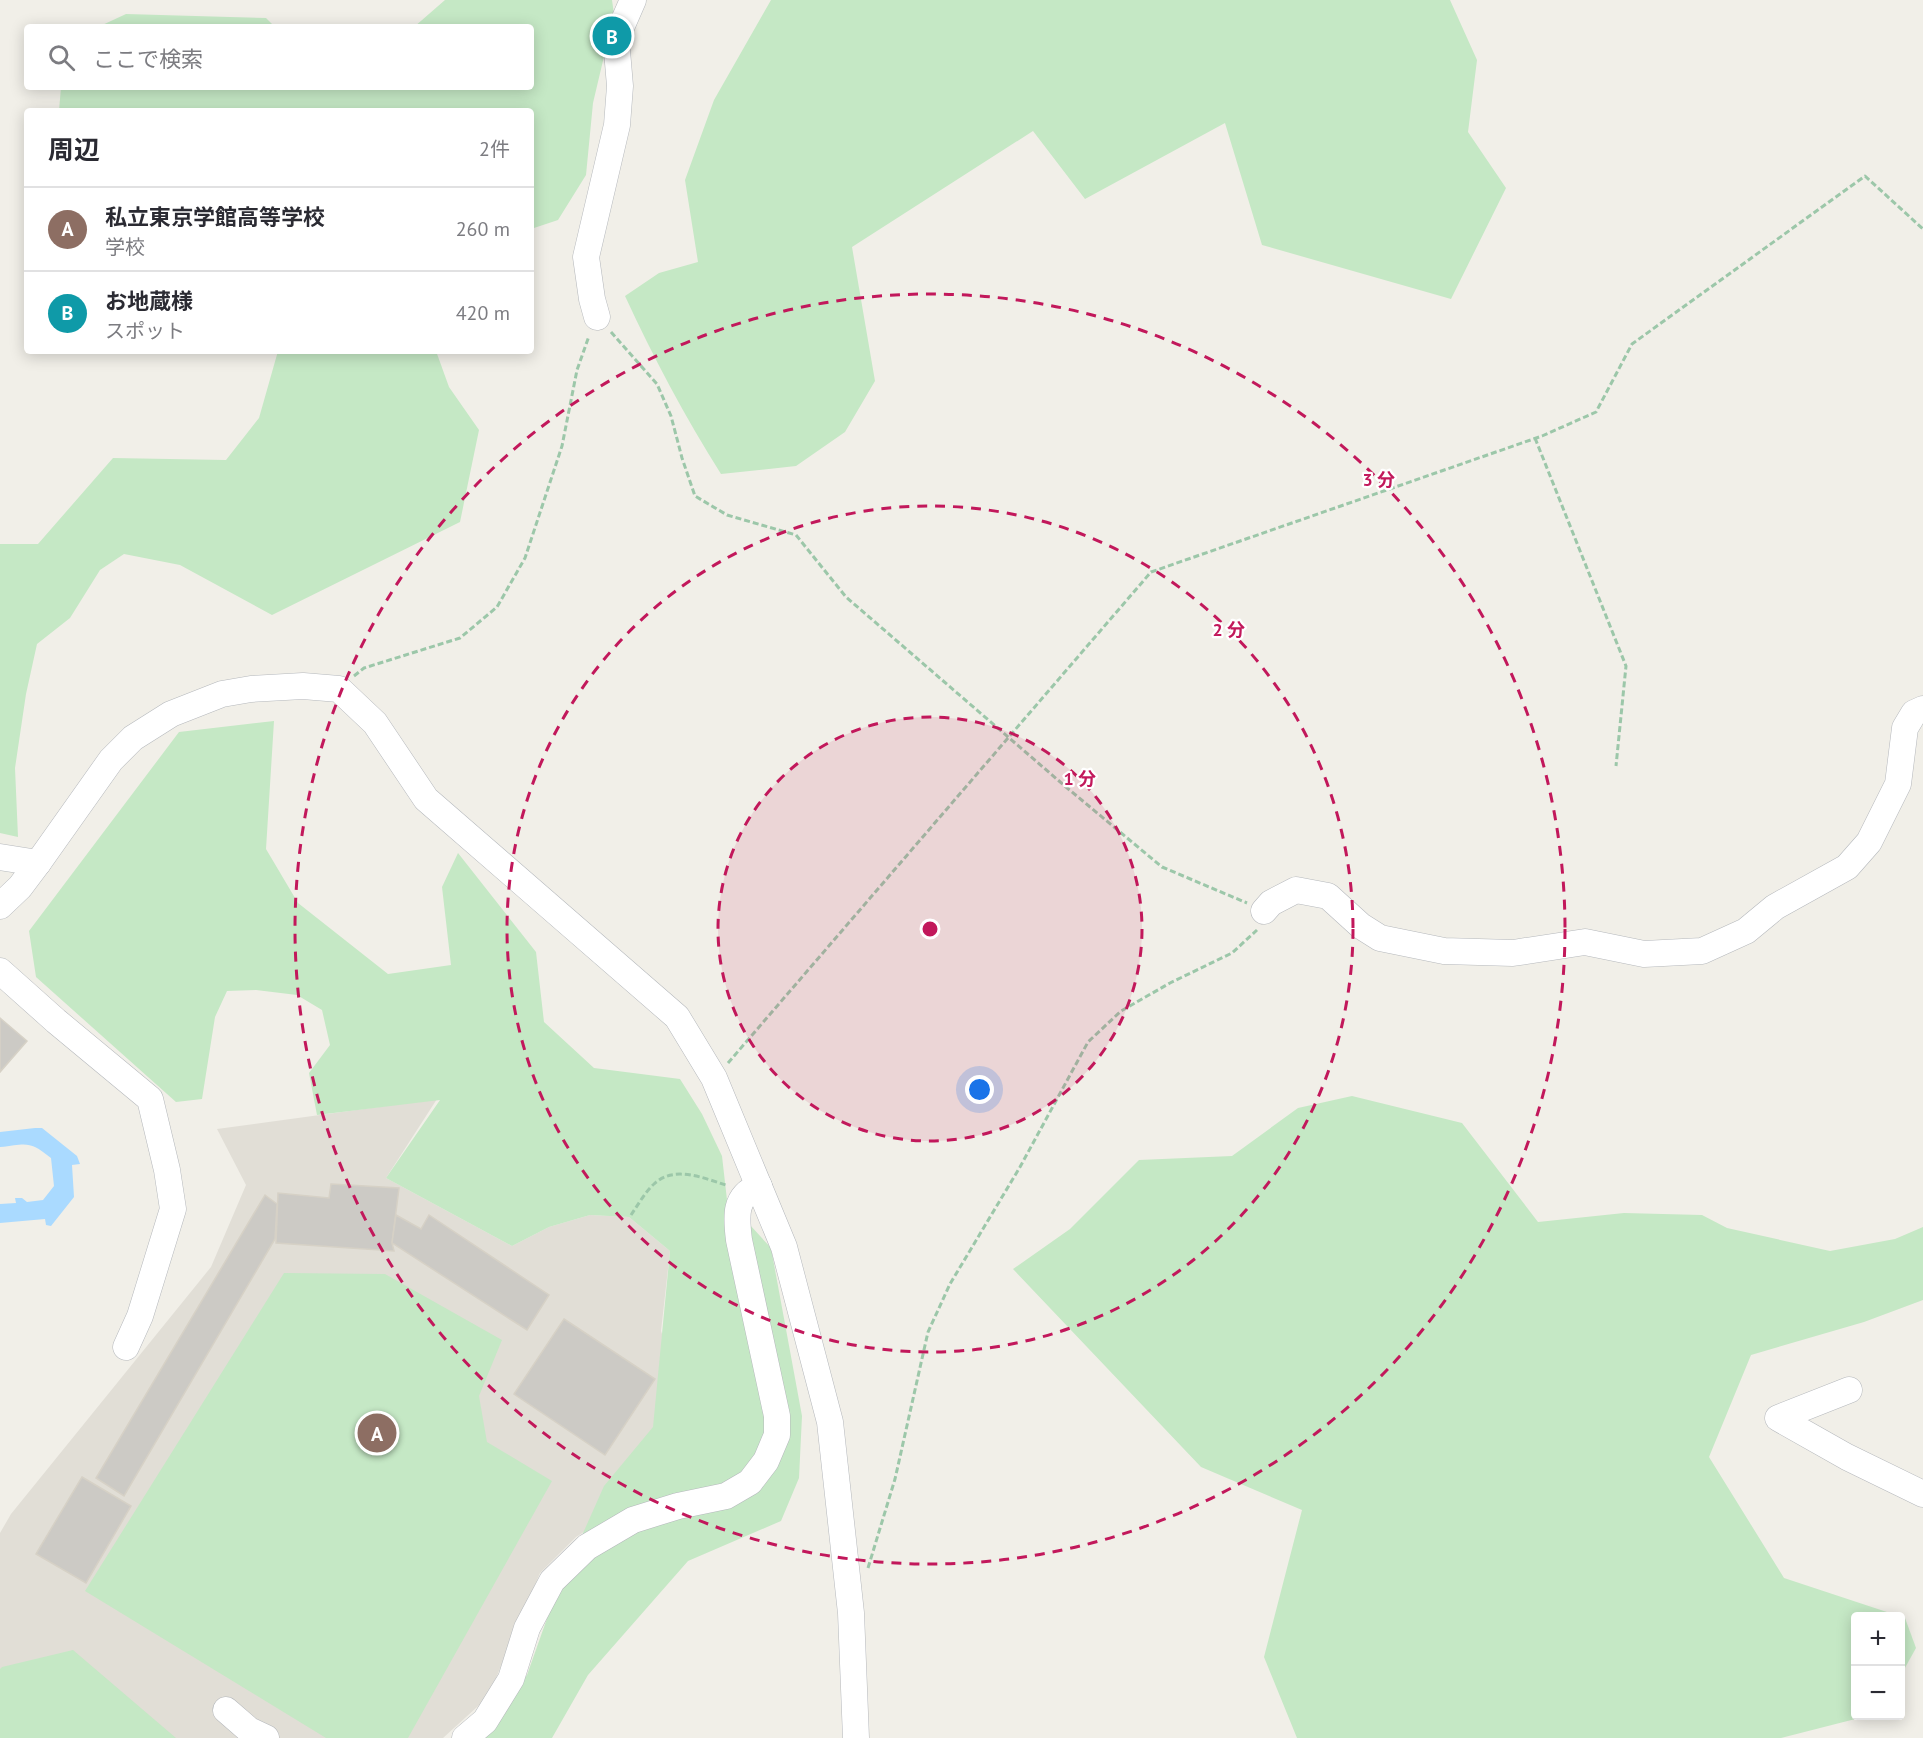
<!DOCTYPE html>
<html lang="ja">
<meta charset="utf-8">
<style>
:root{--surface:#fff;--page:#f7f7f7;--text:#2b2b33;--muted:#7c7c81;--line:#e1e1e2;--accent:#2563eb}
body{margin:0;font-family:"PT Sans","Noto Sans JP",sans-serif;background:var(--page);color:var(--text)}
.controls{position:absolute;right:18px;bottom:18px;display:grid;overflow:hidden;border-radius:6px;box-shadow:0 3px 15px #0003}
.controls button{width:54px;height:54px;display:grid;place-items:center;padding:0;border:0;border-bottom:2px solid var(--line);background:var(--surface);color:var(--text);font:30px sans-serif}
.you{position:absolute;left:980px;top:1090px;width:21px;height:21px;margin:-15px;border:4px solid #fff;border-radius:50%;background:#1a73e8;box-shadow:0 0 0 9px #1a73e833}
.badge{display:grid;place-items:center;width:39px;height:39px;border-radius:50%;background:var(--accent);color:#fff;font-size:20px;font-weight:700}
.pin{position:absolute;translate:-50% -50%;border:3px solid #fff;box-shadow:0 2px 6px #0006}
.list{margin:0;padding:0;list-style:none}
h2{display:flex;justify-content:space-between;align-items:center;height:78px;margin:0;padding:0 24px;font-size:26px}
h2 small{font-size:20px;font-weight:400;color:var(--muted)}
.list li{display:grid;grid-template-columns:39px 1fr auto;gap:18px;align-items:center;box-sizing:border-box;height:84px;padding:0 24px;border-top:2px solid var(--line)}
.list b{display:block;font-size:22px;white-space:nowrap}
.list p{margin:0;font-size:20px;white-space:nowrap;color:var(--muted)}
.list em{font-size:20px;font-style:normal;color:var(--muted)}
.icon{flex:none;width:33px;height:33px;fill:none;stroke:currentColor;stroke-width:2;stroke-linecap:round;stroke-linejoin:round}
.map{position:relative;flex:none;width:1923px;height:1738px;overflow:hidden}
.search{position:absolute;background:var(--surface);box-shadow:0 3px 15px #0003;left:24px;top:24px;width:510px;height:66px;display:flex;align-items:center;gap:15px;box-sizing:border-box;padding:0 21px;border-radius:6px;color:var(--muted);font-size:22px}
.panel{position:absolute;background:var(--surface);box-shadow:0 3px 15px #0003;left:24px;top:108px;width:510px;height:246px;border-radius:6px}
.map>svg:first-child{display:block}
.education{fill:#e1ded6}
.green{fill:#c5e8c5}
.water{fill:#aadaff}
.building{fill:#cccac5;stroke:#d6d1c6;stroke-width:1.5}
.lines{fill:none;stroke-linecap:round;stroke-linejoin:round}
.minor-casing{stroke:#b5b8bc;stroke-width:27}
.path{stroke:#9cc7a9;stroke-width:3;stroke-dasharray:6 3;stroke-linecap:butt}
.minor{stroke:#fff;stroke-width:26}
.ring{fill:none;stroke:#c2185b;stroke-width:3;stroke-dasharray:10 8}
.centre{fill:#c2185b;stroke:#fff;stroke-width:3}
.ring-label{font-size:18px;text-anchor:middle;font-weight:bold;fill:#c2185b;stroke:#fff;stroke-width:4.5;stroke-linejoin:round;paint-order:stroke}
</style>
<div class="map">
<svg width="1923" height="1738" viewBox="0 0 1923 1738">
<rect width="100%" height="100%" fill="#f1efe8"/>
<!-- education -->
<path class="education" d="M 437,1099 L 386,1178 L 512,1246 L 549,1227 L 590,1215 L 629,1217 L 670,1251 L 661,1331 L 682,1390 L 623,1507 L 576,1537 L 540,1573 L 488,1697 L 443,1738 L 0,1738 L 0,1533 L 11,1514 L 211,1267 L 246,1185 L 217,1129 Z"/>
<!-- green -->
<g class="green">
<path d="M 445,0 L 612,0 L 614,14 L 593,103 L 586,175 L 558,220 L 531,229 L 531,111 L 59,111 L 61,87 L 336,87 L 337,89 L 339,87 L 531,87 L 531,27 L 414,27 Z"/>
<path d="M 771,0 L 1450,0 L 1477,60 L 1468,132 L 1506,188 L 1451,299 L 1262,245 L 1225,123 L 1085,199 L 1033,131 L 852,247 L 875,381 L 845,432 L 796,466 L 721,474 C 685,417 653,357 625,296 L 659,273 L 698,262 L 685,180 L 714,100 Z"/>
<path d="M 126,14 L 266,18 L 275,27 L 98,27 Z"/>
<path d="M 278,351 L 436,351 L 449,387 L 479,430 L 460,522 L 272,615 L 180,565 L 124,554 L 100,570 L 70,618 L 37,644 L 26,694 L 15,768 L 18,837 L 0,833 L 0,544 L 38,544 L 113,458 L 226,460 L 259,418 Z"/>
<path d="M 274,721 L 266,849 L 298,903 L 388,974 L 451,965 L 442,887 L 458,853 L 536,952 L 544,1022 L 594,1068 L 680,1079 L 702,1114 L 722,1156 L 727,1200 L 771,1248 L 802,1416 L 799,1478 L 781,1521 L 688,1561 L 588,1675 L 552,1738 L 456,1738 L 527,1675 L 555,1596 L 604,1486 L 653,1427 L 670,1251 L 629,1217 L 590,1215 L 549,1227 L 512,1246 L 386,1178 L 440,1100 L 317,1115 L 309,1073 L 330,1045 L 322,1010 L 297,995 L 256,990 L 227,991 L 215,1017 L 202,1099 L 176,1102 L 36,977 L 29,931 L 179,732 Z"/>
<path d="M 1352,1096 L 1462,1123 L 1538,1222 L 1624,1213 L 1702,1215 L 1727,1228 L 1830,1251 L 1895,1239 L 1923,1227 L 1923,1300 L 1864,1322 L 1751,1355 L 1709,1457 L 1784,1578 L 1899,1616 L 1856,1616 L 1856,1716 L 1867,1716 L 1781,1738 L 1297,1738 L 1264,1657 L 1302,1510 L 1201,1467 L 1013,1269 L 1070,1229 L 1139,1160 L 1232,1156 L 1298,1108 Z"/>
<path d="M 284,1273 L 385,1274 L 502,1340 L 479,1396 L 487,1442 L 552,1481 L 408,1738 L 326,1738 L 85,1591 Z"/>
<path d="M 1901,1617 L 1905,1618 L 1916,1648 L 1901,1675 Z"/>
<path d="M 73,1650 L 176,1738 L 0,1738 L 0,1669 L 2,1667 Z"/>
</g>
<!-- water -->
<path class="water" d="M 35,1128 L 42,1128 L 77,1156 L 80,1164 L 72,1165 L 74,1197 L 51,1226 L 46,1225 L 45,1219 L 0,1223 L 0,1204 L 16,1203 L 15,1198 L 22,1198 L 27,1202 L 43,1200 L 54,1186 L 51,1158 C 29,1140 27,1144 0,1147 L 0,1132 Z"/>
<!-- building -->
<g class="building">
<path d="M 0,1018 L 27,1041 L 0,1072 Z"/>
<path d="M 331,1184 L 399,1188 L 392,1243 L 394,1251 L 276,1243 L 278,1193 L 329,1198 Z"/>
<path d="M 265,1195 L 277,1204 L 275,1239 L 124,1496 L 96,1478 Z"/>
<path d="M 396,1215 L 421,1229 L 429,1215 L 549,1295 L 527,1330 L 392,1243 Z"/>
<path d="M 564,1319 L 655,1379 L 605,1455 L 514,1394 Z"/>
<path d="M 82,1477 L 131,1506 L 86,1583 L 36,1554 Z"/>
</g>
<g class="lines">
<defs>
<g id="minor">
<path d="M 597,317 L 592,299 L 586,257 L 617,125 L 620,86 L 616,39 L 633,0"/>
<path d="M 0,857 L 38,863"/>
<path d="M 0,906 L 20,887 L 38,863 L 111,760 L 133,738 L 171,714 L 222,694 L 251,689 L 303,686 L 339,689 L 375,723 L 426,799 L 677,1017 L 714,1078 L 784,1247 L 830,1422 L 851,1613 L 856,1738"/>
<path d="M 1264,911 L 1271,903 L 1296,890 L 1328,896 L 1361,926 L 1380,938 L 1444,951 L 1513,953 L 1585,942 L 1644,954 L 1702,951 L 1746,931 L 1775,907 L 1847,867 L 1869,842 L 1898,784 L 1905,728 L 1914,713 L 1923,709"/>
<path d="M 0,971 L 56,1021 L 150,1099 L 167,1170 L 173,1209 L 140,1316 L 126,1347"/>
<path d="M 1849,1390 L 1778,1418 L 1847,1457 L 1923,1494"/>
<path d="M 226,1710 L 249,1730 L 266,1738"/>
<path d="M 465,1738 L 485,1721 L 511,1679 L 527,1628 L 552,1581 L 587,1547 L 633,1520 L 678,1506 L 726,1496 L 750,1482 L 766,1461 L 777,1435 L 777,1416 L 739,1240 C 736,1216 734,1196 759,1186"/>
</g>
</defs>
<!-- minor casing -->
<use href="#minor" class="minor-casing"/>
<!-- path -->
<g class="path">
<path d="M 611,332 L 657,384 L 671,416 L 682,458 L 695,496 L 727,515 L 796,535 L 846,597 L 1066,787 L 1162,867 L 1247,903"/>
<path d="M 1535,438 L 1626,666 L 1616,766"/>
<path d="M 354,676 L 364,668 L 460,638 L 497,607 L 525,558 L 562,446 L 577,370 L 589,336"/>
<path d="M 728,1063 L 1151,572 L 1542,436 L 1596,412 L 1632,344 L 1865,176 L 1923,229"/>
<path d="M 631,1215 C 638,1205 645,1192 654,1184 C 674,1165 703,1178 726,1185"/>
<path d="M 868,1568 L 895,1479 L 928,1332 L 950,1284 L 1020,1167 L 1088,1042 L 1121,1011 L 1170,983 L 1232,953 L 1257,930"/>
</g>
<!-- minor -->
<use href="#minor" class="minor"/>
</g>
<!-- distance rings -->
<circle cx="930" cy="929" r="212" fill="#c2185b" fill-opacity=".12"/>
<g class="ring">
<circle cx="930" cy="929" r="212"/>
<circle cx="930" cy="929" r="423"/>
<circle cx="930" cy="929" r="635"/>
</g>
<circle cx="930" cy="929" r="9" class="centre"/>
<g class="ring-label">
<text x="1379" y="486">3 分</text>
<text x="1229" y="636">2 分</text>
<text x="1080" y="785">1 分</text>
</g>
</svg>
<div class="controls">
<button>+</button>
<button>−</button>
</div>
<div class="you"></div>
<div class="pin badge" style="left:377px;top:1433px;background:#8d6e63">A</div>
<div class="pin badge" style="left:612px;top:36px;background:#0f9aa8">B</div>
<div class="search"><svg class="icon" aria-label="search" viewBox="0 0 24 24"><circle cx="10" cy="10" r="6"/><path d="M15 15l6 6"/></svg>ここで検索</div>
<section class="panel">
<h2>周辺<small>2件</small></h2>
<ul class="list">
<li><span class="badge" style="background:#8d6e63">A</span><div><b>私立東京学館高等学校</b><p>学校</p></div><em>260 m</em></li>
<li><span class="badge" style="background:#0f9aa8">B</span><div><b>お地蔵様</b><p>スポット</p></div><em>420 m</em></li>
</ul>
</section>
</div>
